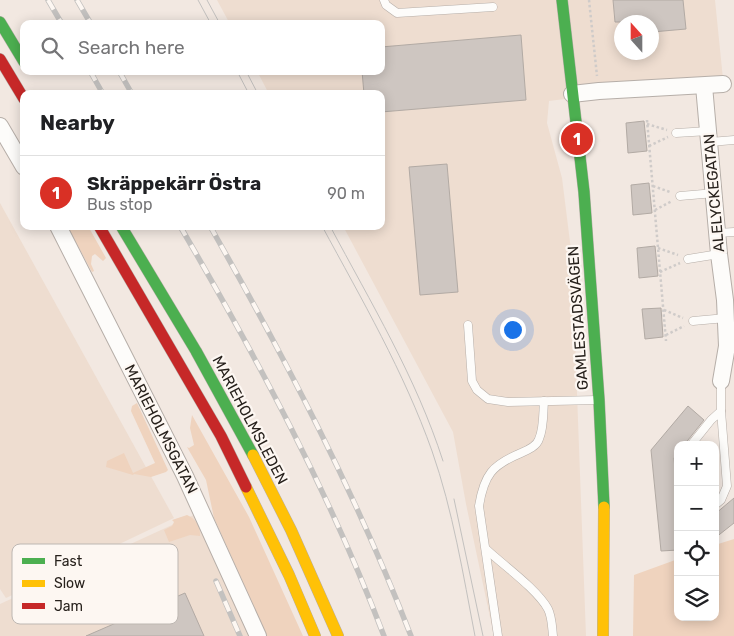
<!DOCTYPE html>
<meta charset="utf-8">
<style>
:root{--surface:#fff;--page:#f2f2f2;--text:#202124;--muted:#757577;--line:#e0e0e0;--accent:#d93025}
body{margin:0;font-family:Rubik,sans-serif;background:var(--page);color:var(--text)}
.controls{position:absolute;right:15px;bottom:15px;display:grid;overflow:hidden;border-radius:10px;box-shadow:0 2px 12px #0003}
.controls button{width:45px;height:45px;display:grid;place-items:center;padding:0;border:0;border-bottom:1px solid var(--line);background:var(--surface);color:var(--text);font:25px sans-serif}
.compass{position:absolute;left:614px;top:15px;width:45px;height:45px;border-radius:50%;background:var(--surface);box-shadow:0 2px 12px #0003;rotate:339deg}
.you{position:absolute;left:512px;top:329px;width:18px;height:18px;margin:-12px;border:4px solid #fff;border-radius:50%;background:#1a73e8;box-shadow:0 0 0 8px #1a73e833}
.badge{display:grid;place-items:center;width:32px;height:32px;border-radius:50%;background:var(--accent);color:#fff;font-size:16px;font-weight:700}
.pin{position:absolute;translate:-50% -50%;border:2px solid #fff;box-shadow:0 1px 5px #0006}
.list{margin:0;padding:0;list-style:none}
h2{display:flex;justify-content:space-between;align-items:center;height:65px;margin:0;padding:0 20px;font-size:21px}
h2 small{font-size:16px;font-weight:400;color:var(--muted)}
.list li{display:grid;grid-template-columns:32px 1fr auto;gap:15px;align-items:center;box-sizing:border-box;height:75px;padding:0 20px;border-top:1px solid var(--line)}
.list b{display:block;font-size:19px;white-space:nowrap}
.list p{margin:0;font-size:16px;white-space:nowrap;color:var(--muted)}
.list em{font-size:16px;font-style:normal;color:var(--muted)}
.icon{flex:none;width:28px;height:28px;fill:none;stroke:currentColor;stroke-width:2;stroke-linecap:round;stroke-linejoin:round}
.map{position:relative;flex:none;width:734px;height:636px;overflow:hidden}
.search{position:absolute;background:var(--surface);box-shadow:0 2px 12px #0003;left:20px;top:20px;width:365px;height:55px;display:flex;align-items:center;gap:12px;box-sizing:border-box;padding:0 18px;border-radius:10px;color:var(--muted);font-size:19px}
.panel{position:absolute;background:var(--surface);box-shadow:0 2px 12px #0003;left:20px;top:90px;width:365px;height:140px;border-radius:10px}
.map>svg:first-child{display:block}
.built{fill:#eeddd0;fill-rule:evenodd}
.green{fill:#efd3be}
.building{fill:#cec6c1;stroke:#b2aaa4}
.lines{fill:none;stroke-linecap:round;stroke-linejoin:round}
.lane-casing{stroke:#b6aea8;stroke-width:9}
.street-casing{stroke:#b6aea8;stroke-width:18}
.fast-casing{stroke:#b6aea8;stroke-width:12}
.slow-casing{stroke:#b6aea8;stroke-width:12}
.jam-casing{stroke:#b6aea8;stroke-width:12}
.path{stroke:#cfcbc9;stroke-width:2.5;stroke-dasharray:2.5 2.5;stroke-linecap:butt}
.lane{stroke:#fdfcfa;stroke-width:8}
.street{stroke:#fdfcfa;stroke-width:16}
.fast{stroke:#4caf50;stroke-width:11}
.slow{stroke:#ffc107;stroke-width:11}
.jam{stroke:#c62828;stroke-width:11}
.tram{stroke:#c3c1bf;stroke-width:1}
.rail-casing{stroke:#c3c1bf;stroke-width:5.5}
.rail{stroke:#fdf7f2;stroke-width:4;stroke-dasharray:11;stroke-linecap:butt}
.labels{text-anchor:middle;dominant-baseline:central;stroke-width:4.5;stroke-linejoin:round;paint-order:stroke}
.street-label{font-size:15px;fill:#27211c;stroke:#fdf7f2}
.key{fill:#fdf7f2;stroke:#bdb7b2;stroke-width:1}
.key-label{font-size:14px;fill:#27211c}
</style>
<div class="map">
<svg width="734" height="636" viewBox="0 0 734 636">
<rect width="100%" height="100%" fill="#f2e8e1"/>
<!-- built -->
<g class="built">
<path d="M 217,0 L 715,0 L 723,79 L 549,101 L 547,123 L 562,178 L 572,258 L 586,636 L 494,636 L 466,504 L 453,432 L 343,226 L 381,226 L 381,94 L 269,94 L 257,71 L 381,71 L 381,24 L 230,24 ZM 622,22 L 652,22 L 652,52 L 622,52 Z"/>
<path d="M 0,203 L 174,518 L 6,598 L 0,589 Z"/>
<path d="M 198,513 L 253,636 L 0,636 L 0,604 Z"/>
</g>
<!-- green -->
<g class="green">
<path d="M 67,226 L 88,226 L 106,258 L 103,261 L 95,254 L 92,256 L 91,264 L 94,271 L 92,272 Z"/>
<path d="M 137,403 L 168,470 L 166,472 L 151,477 L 134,474 L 133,475 L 106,467 L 107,461 L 124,453 L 133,473 L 155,463 L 131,411 L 132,406 Z"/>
<path d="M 192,415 L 249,517 L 303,636 L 267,636 L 214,518 L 206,480 L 187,447 L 189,448 L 194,445 L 190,428 Z"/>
<path d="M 187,515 C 195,518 201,527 200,536 L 190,535 L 169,542 L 164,530 L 172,526 L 174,522 L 172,520 Z"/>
<path d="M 734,539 L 734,636 L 633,636 L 634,575 L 678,559 L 678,617 L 715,617 L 715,545 Z"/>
</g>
<!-- building -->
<g class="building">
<path d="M 613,0 L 683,0 L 686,29 L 652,32 L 652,22 L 615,22 Z"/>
<path d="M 521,35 L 526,100 L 381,112 L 381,94 L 364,94 L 362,71 L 381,71 L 381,47 Z"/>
<path d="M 644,121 L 647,151 L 628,153 L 626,123 Z"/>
<path d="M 447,164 L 458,292 L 420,295 L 409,167 Z"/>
<path d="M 649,183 L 652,213 L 633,215 L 631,185 Z"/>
<path d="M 655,246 L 658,276 L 639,278 L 637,248 Z"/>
<path d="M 661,308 L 663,337 L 645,339 L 642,309 Z"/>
<path d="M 688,406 L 704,420 L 684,445 L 678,445 L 678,453 L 674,458 L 678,503 L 678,550 L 661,551 L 651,450 Z"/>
<path d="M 734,498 L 734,523 L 715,538 L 715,514 Z"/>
<path d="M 185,593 L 204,636 L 86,636 Z"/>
</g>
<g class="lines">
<defs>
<g id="lane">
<path d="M 384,0 L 386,5 L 397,13 L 493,7"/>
<path d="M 676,133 L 709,131"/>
<path d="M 710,142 L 734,140"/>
<path d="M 680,196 L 715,193"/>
<path d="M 717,233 L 734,232"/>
<path d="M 688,259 L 719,254"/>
<path d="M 693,321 L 726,318"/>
<path d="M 468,325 L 472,381 L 477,390 L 488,399 L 508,402 L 597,400"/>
<path d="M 721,411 L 721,381"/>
<path d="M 691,445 L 711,420 L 721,411 L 727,486 L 721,500 L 715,505"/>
<path d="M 486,549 C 503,565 537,589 548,609 C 552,617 552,627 553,636"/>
<path d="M 498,636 L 479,506 C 484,475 492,465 521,453 C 528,450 537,446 539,439 C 544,428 543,413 544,401"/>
</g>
<g id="street">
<path d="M 704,86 L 719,254 L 725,300 L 727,346 L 721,381"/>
<path d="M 572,94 L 599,91 L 723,84"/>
<path d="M 0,126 L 24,167"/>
<path d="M 58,226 L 185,476 L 258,636"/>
</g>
<g id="fast">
<path d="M 562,0 L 584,192 L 599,400 L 604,507"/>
<path d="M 0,22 L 24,62"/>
<path d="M 121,226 L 196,351 L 253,455"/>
</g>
<g id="slow">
<path d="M 253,455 L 291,530 L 338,636"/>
<path d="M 246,487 L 289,575 L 315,636"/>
<path d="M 603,636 L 604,507"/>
</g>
<g id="jam">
<path d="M 0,59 L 24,99"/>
<path d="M 99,226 L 221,436 L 246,487"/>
</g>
</defs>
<!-- lane casing -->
<use href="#lane" class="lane-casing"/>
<!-- street casing -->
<use href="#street" class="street-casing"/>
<!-- fast casing -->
<use href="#fast" class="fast-casing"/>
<!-- slow casing -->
<use href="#slow" class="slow-casing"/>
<!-- jam casing -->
<use href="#jam" class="jam-casing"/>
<!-- path -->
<g class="path">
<path d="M 589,0 L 597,76"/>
<path d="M 647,120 L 666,341"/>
<path d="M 647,124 L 667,130"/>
<path d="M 649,146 L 668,137"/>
<path d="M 653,186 L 670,192"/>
<path d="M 655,210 L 672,201"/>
<path d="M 658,248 L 678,255"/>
<path d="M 660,272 L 680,263"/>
<path d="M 664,310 L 683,318"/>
<path d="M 666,335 L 684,326"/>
</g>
<!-- lane -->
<use href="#lane" class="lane"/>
<!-- street -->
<use href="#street" class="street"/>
<!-- fast -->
<use href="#fast" class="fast"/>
<!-- slow -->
<use href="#slow" class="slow"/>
<!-- jam -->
<use href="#jam" class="jam"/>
<!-- tram -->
<g class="tram">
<path d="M 198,0 L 211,24"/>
<path d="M 207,0 L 220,24"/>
<path d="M 237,71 L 249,94"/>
<path d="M 246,71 L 258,94"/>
<path d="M 322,226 C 362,300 404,372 432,451 C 453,511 463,574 475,636"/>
<path d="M 330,226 C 371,303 416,377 443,461"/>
<path d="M 454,499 L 483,636"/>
</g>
<defs>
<g id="rail">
<path d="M 48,0 L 62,24"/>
<path d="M 77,0 L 91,24"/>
<path d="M 90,71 L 103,94"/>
<path d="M 119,71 L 132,94"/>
<path d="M 180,226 C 257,358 330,494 384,636"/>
<path d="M 210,226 C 285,358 356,494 411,636"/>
<path d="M 216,581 L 240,636"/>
</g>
</defs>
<!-- rail casing -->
<use href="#rail" class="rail-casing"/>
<!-- rail -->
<use href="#rail" class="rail"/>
</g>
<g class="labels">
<!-- street labels -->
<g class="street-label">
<text transform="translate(714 193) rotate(-95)">ALELYCKEGATAN</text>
<text transform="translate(578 318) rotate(-94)">GAMLESTADSVÄGEN</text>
<text transform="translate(250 420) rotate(62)">MARIEHOLMSLEDEN</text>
<text transform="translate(161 429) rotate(63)">MARIEHOLMSGATAN</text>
</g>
</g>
<!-- legend -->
<rect x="12" y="544" width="166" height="80" rx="8" class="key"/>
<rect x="22" y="558" width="23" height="6" fill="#4caf50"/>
<rect x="22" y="580" width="23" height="7" fill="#ffc107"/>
<rect x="22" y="603" width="23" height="6" fill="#c62828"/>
<g class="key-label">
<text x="54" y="566">Fast</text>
<text x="54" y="588">Slow</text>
<text x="54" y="611">Jam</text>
</g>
</svg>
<div class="controls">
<button>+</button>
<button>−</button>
<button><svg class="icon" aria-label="locate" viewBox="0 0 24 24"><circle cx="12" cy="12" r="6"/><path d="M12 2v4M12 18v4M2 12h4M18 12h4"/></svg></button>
<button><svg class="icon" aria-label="layers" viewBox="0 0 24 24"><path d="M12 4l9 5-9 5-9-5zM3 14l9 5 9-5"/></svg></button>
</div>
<svg class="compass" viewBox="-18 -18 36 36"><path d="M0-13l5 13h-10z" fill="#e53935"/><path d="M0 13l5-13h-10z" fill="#757577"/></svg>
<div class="you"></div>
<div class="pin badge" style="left:577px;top:139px">1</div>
<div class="search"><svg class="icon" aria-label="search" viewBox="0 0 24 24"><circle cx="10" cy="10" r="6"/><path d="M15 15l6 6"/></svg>Search here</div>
<section class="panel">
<h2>Nearby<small></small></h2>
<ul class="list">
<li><span class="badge">1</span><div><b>Skräppekärr Östra</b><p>Bus stop</p></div><em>90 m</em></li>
</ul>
</section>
</div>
